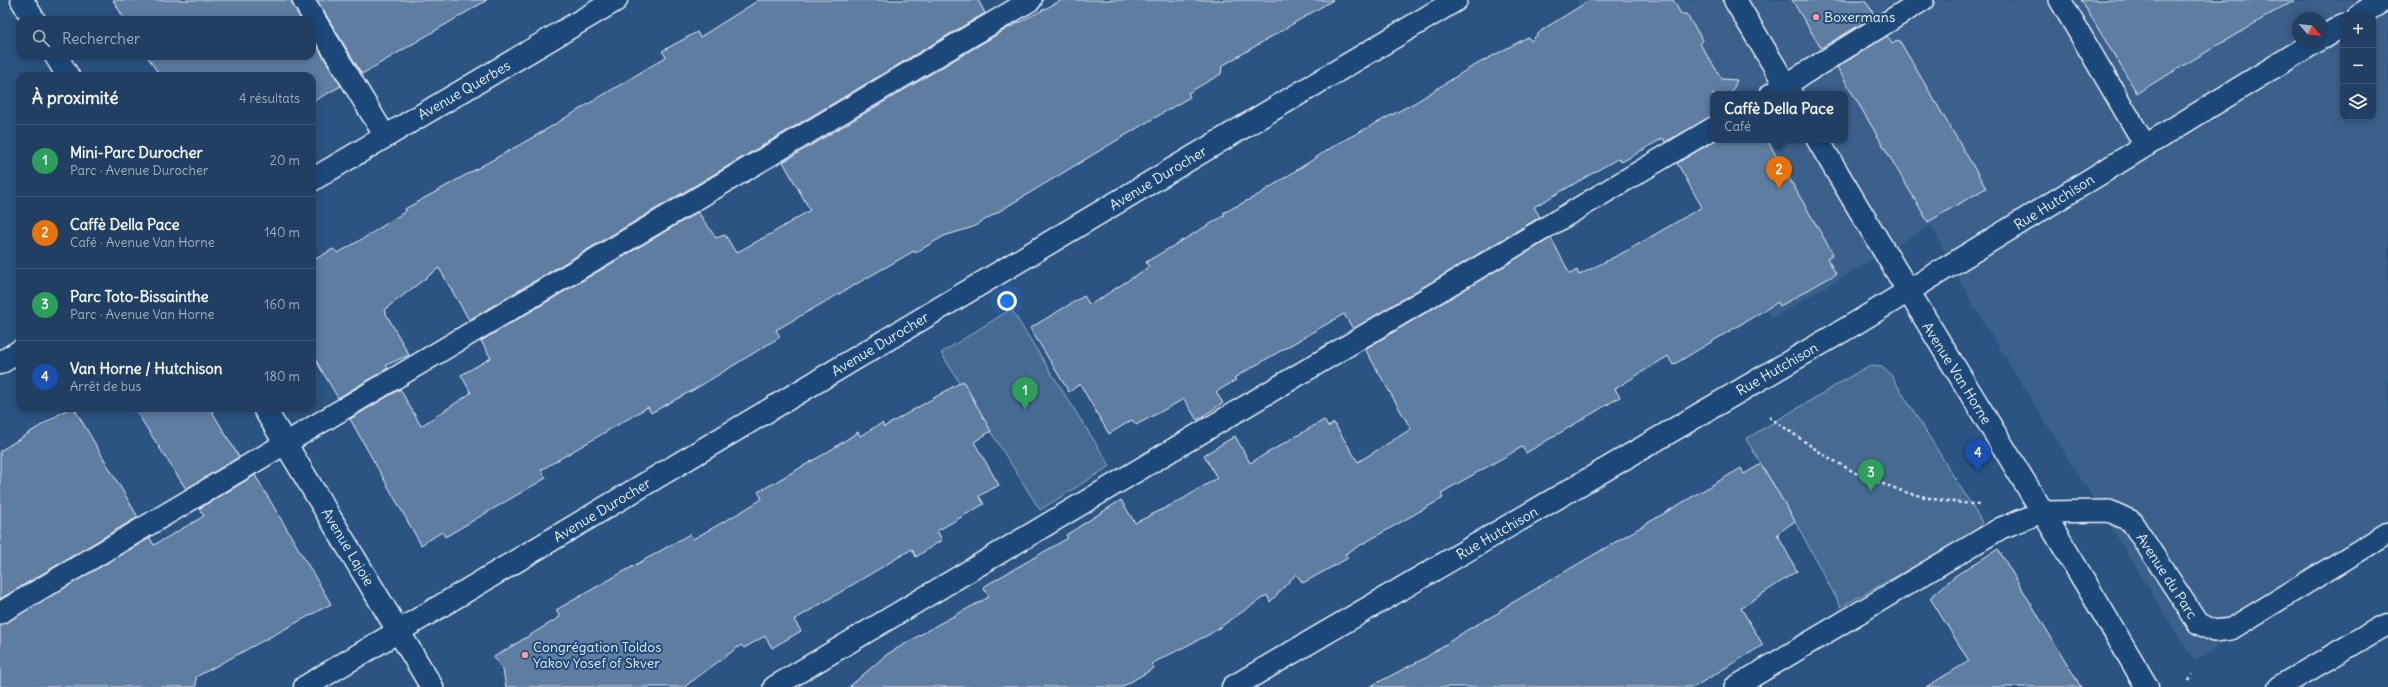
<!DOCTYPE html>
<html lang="fr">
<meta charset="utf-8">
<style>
:root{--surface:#203f62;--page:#2d4a6b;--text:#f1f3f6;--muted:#a2afbe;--line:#3d5877;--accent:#ff9aa2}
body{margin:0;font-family:Delius,sans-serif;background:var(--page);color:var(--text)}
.controls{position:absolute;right:12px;top:12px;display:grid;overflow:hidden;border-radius:8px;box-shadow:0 2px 10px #0003}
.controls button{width:36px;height:36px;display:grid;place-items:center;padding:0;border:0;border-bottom:1px solid var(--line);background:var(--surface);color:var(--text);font:20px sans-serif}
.compass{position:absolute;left:2292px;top:12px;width:36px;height:36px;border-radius:50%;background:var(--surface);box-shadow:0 2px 10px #0003;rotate:117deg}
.you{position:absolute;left:1007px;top:301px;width:14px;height:14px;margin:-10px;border:3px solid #fff;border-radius:50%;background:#1a73e8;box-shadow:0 0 0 6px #1a73e833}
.badge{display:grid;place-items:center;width:26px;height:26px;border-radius:50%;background:var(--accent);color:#fff;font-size:13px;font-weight:700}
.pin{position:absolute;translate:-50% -33px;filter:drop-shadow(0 1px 2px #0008)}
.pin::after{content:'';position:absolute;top:21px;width:14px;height:12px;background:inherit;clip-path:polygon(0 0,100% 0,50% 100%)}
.popup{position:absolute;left:1710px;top:91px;width:138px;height:52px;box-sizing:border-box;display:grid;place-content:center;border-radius:8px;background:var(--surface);filter:drop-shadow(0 1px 3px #0005);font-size:13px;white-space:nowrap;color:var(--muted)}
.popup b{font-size:15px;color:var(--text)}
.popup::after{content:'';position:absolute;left:50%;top:100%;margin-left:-8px;border:8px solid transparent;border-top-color:var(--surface)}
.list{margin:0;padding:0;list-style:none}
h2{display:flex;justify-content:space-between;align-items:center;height:52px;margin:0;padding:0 16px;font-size:17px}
h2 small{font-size:13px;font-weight:400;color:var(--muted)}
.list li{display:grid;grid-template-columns:26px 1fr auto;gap:12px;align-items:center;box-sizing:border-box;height:72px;padding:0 16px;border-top:1px solid var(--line)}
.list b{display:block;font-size:15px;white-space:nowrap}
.list p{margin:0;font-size:13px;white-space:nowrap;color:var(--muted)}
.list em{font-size:13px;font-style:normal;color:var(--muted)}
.icon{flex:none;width:22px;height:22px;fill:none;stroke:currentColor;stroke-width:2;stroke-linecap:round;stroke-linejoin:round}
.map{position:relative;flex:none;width:2388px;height:687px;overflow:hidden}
.search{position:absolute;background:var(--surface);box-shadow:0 2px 10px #0003;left:16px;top:16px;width:300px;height:44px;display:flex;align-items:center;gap:10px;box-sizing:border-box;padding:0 14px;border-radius:12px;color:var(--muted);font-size:15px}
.panel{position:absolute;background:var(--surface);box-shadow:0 2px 10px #0003;left:16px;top:72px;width:300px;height:340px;border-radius:12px}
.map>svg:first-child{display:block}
.built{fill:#3a608b;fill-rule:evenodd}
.green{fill:#476b93;stroke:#98aec6}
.building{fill:#5d7da1;stroke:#e8f1f8}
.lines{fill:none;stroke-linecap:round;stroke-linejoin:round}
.service-casing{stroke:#e8f1f8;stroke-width:24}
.minor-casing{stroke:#e8f1f8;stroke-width:25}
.secondary-casing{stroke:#e8f1f8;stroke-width:25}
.path{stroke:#e8f1f8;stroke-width:2.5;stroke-dasharray:3 3;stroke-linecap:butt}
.service{stroke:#1f4a7a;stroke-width:21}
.minor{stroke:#1f4a7a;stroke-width:22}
.secondary{stroke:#1f4a7a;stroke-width:22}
.poi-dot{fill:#ff9aa2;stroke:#1f4a7a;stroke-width:1.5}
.labels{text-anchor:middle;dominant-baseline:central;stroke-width:4;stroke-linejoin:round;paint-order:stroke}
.poi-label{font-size:14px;fill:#e8f1f8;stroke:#1f4a7a;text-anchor:start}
.street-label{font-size:14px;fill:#e8f1f8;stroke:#1f4a7a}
</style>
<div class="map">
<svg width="2388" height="687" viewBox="0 0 2388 687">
<rect width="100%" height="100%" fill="#2b5482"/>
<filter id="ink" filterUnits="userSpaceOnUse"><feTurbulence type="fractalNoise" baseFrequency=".025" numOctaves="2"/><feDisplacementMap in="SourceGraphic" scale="8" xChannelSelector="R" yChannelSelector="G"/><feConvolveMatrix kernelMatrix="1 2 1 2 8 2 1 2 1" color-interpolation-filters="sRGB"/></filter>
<g filter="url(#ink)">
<!-- built -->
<path class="built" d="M 1577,0 L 2388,0 L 2388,542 L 2194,661 L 1974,307 L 1931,225 L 1772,318 ZM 2343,15 L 2373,15 L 2373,117 L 2343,117 ZM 2298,18 L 2322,18 L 2322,42 L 2298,42 ZM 1713,94 L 1845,94 L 1845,140 L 1713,140 Z"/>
<!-- green -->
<g class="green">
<path d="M 1011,309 L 1110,466 L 1040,510 L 941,353 Z"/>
<path d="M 1868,366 L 1882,367 L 1891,375 L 1982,522 L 1977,531 L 1841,607 L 1795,521 L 1746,439 Z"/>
</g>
<!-- building -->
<g class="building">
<path d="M 113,0 L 291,0 L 301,20 L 125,20 Z"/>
<path d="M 317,0 L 487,0 L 362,74 Z"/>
<path d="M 759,0 L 978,0 L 985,13 L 469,320 L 439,268 L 384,310 L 409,355 L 386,365 L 388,368 L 338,398 L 312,354 L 312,261 L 333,249 L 338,253 L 364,238 L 406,211 L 405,209 L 537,135 L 666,57 L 662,51 L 697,32 L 700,37 Z"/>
<path d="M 1062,0 L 1333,0 L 1222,66 L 1221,74 L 1188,93 L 1190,97 L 1144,124 L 973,227 L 944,236 L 915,253 L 914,251 L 816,307 L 776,330 L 780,337 L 695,389 L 651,413 L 648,407 L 541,470 L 546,478 L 445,537 L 442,532 L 421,545 L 350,419 L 400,389 L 421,426 L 471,393 L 461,375 L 491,358 L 481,341 L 698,212 L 716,238 L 725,235 L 736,253 L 774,232 L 810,210 L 783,162 L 1008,28 Z"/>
<path d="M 1590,0 L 1673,0 L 1681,14 L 1686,14 L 1703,40 L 1700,44 L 1722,79 L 1737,80 L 1731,94 L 1713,94 L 1713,116 L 1665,142 L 1663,138 L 1622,162 L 1619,158 L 1534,207 L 1540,217 L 1353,329 L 1344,314 L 1234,378 L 1236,380 L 1216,392 L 1223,403 L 1197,420 L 1184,399 L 1136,425 L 1132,420 L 1109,434 L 1080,384 L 1069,392 L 1030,328 L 1084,296 L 1090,305 L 1149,267 L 1146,262 L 1225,215 L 1223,213 L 1258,195 L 1337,144 L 1416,102 L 1468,69 L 1528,37 L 1531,41 L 1542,30 Z"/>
<path d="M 1792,0 L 1865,0 L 1875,16 L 1821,48 Z"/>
<path d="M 2081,0 L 2294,0 L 2137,93 Z"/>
<path d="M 1887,36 L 1892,44 L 1899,40 L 1986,188 L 1928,222 L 1837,67 Z"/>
<path d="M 312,38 L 341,86 L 312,102 L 312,76 L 160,76 L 147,56 L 312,56 Z"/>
<path d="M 1716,140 L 1767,140 L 1833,254 L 1827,258 L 1836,274 L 1780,306 L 1778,302 L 1673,365 L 1668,356 L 1615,389 L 1620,397 L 1526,453 L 1522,447 L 1441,493 L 1443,498 L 1345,554 L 1348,558 L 1303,583 L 1296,574 L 1270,602 L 1267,595 L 1210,634 L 1151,664 L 1154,668 L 1122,687 L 849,687 L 886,655 L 937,625 L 989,597 L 983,587 L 1068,538 L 1066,535 L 1121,500 L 1135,523 L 1181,500 L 1217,478 L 1204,455 L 1235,436 L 1250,463 L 1324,420 L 1328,427 L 1334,423 L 1358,462 L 1387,444 L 1411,429 L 1365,349 L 1551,238 L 1570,274 L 1577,270 L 1579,275 L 1630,249 L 1702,207 L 1677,163 Z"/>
<path d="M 963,381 L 991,431 L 974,442 L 999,485 L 979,496 L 984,504 L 937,531 L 942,540 L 916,557 L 912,549 L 794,620 L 801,631 L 772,648 L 765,636 L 744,648 L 741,645 L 684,687 L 506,687 L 503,670 L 494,657 L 560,617 L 556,610 L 690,534 L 693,539 L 741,512 L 762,499 L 758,492 L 826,453 L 858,432 L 860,436 L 882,423 L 884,427 Z"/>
<path d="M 69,408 L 74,408 L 138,517 L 0,599 L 0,451 Z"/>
<path d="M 134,408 L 210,408 L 239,457 L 186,489 Z"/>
<path d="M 1761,464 L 1795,521 L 1777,534 L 1797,571 L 1741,608 L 1763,645 L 1694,687 L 1369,687 L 1425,658 L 1467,630 L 1500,612 L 1500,610 L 1741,468 L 1744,474 Z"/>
<path d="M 255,475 L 331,604 L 196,677 L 196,687 L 0,687 L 0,625 L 150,538 L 154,545 L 204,516 L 199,509 Z"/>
<path d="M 1998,549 L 2081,687 L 1926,687 L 1969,661 L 1930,598 L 1955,576 Z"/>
</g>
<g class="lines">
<defs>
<g id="service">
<path d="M 303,0 L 385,136"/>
<path d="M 2060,0 L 2145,145"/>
<path d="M 1771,94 L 1923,0"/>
<path d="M 0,613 L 1031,0"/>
<path d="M 774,687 L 1713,128"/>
<path d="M 1735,687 L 2001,528 L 2043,512 L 2109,511 L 2131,521 L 2198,623 L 2214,631 L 2231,629 L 2388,533"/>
</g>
<g id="minor">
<path d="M 22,0 L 34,20"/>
<path d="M 2359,15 L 2384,0"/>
<path d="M 2322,38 L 2343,25"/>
<path d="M 56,56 L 68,76"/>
<path d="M 312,180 L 616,0"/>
<path d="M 0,363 L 20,351"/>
<path d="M 264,408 L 432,687"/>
<path d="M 305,687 L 1456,0"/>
<path d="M 1233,687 L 1856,323 L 2315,42"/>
</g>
<g id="secondary">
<path d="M 1735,0 L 1791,94"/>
<path d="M 1818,140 C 1926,324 2040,503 2147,687"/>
<path d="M 2279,687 L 2380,628 L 2388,625"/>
</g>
</defs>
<!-- service casing -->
<use href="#service" class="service-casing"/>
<!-- minor casing -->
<use href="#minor" class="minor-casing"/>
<!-- secondary casing -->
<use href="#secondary" class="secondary-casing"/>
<!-- path -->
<g class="path">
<path d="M 1769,417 L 1824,455 L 1861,476 L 1908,493 L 1938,500 L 1979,505"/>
<path d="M 2189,680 L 2192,674"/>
</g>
<!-- service -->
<use href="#service" class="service"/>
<!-- minor -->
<use href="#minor" class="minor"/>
<!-- secondary -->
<use href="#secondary" class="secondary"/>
</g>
</g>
<!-- markers -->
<g class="poi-dot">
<circle cx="1816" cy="17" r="4"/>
<circle cx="525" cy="655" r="4"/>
</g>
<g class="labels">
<!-- poi labels -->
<g class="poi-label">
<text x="1824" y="17">Boxermans</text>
<text x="533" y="647">Congrégation Toldos<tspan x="533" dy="16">Yakov Yosef of Skver</tspan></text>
</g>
<!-- street labels -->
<g class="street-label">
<text transform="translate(464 90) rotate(-30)">Avenue Querbes</text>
<text transform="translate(1158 178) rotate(-31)">Avenue Durocher</text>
<text transform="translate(2054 202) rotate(-32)">Rue Hutchison</text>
<text transform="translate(880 344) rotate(-31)">Avenue Durocher</text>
<text transform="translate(1777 369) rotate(-30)">Rue Hutchison</text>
<text transform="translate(1957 373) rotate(58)">Avenue Van Horne</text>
<text transform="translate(602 510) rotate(-31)">Avenue Durocher</text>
<text transform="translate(1497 533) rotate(-30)">Rue Hutchison</text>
<text transform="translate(348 547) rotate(59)">Avenue Lajoie</text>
<text transform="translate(2167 576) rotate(57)">Avenue du Parc</text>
</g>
</g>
</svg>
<div class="controls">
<button>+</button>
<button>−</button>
<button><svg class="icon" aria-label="layers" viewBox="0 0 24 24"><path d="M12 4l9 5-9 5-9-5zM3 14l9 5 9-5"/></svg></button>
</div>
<svg class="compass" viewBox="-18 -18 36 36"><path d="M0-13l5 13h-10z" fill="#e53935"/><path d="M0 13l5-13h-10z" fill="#a2afbe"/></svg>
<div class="you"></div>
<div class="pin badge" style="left:1025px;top:410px;background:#2e9e5b">1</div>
<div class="pin badge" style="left:1779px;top:189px;background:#e8710a">2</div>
<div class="popup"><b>Caffè Della Pace</b>Café</div>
<div class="pin badge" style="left:1871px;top:492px;background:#2e9e5b">3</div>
<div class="pin badge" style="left:1978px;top:472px;background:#1a4fb4">4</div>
<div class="search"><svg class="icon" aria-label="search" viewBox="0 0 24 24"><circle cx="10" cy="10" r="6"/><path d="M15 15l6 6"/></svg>Rechercher</div>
<section class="panel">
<h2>À proximité<small>4 résultats</small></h2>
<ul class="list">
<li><span class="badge" style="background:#2e9e5b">1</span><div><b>Mini-Parc Durocher</b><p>Parc · Avenue Durocher</p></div><em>20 m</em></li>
<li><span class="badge" style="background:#e8710a">2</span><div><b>Caffè Della Pace</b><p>Café · Avenue Van Horne</p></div><em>140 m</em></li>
<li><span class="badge" style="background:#2e9e5b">3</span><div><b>Parc Toto-Bissainthe</b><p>Parc · Avenue Van Horne</p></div><em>160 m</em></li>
<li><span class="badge" style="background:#1a4fb4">4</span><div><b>Van Horne / Hutchison</b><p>Arrêt de bus</p></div><em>180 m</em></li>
</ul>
</section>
</div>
